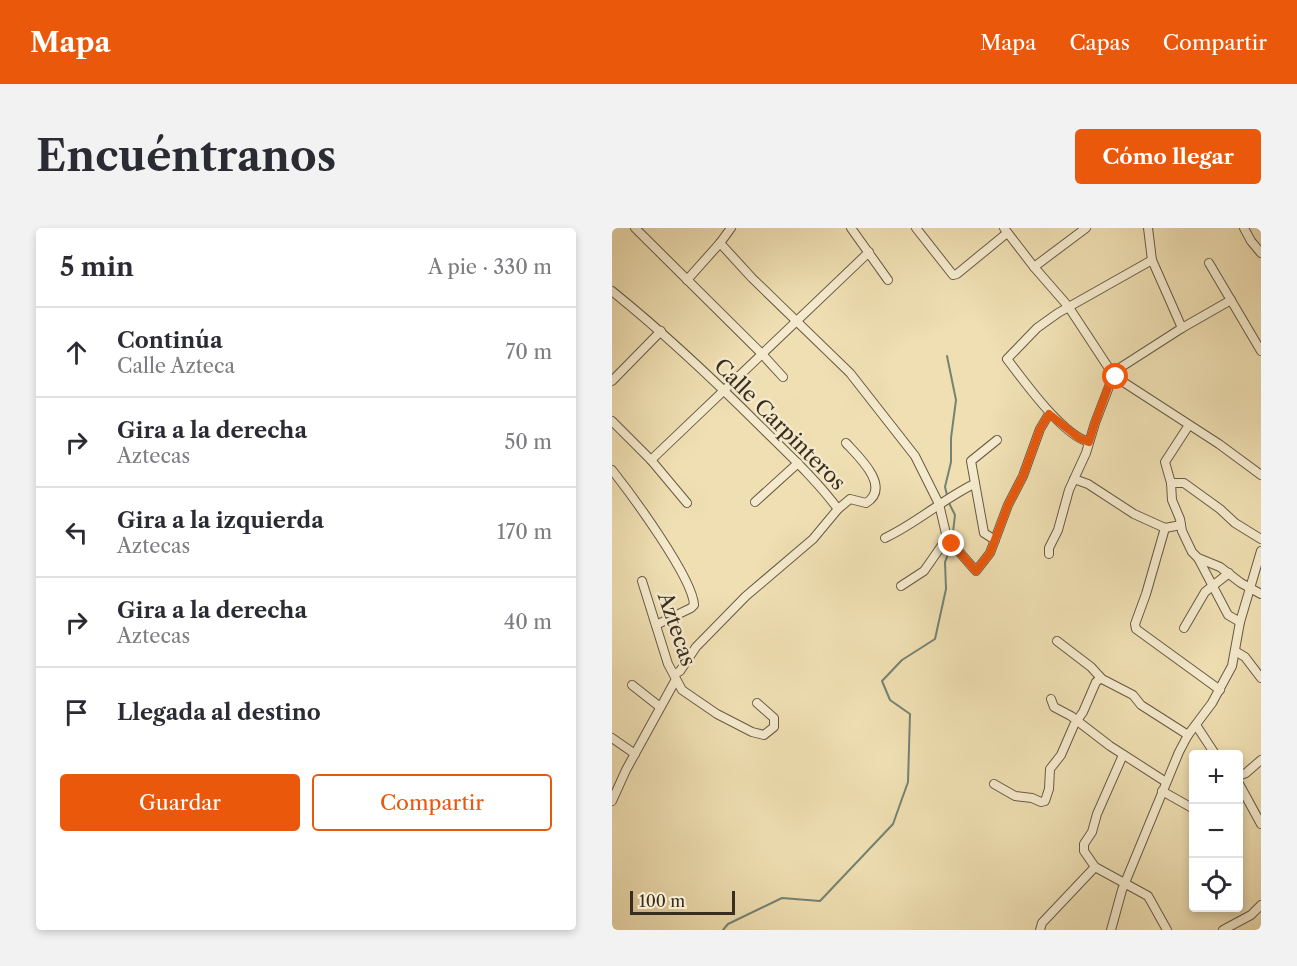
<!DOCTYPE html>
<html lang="es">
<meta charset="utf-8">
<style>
:root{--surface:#fff;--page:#f2f2f3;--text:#2b2b33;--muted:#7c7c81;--line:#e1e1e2;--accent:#ea580c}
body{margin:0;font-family:"Libre Caslon Text",serif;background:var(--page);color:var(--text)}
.controls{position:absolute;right:18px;bottom:18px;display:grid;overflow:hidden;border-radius:6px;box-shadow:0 3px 9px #0003}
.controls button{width:54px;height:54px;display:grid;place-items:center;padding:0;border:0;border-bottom:2px solid var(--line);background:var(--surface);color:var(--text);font:30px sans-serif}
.scale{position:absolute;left:18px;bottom:15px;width:105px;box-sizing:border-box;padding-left:6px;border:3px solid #392d1f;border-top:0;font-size:16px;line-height:21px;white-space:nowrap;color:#392d1f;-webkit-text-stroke:4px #f5eacd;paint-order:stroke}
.stop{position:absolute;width:18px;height:18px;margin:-14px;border:4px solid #ea580c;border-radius:50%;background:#fff}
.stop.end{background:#ea580c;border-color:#fff;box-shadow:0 2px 6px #0008}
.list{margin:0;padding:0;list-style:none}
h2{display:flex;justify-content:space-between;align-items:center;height:78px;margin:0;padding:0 24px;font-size:26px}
h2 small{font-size:20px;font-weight:400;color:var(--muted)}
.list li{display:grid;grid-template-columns:39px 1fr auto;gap:18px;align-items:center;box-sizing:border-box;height:90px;padding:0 24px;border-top:2px solid var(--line)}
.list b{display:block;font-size:22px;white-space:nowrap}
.list p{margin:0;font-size:20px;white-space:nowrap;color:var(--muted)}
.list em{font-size:20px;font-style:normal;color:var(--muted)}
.actions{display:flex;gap:12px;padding:18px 24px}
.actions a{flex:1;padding:14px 0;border:2px solid var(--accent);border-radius:6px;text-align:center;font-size:21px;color:var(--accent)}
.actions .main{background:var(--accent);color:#fff}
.icon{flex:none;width:33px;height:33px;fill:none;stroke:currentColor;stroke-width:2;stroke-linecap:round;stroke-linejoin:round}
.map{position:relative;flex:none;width:649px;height:702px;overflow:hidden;border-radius:6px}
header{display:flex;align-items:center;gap:36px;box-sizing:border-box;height:84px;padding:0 30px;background:var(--accent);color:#fff}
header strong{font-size:28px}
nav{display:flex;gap:33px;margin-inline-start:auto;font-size:21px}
.intro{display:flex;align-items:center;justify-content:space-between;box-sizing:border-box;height:144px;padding:0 36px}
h1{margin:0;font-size:42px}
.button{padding:15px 27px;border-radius:6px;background:var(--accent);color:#fff;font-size:21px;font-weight:700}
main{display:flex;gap:36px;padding:0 36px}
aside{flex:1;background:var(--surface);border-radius:6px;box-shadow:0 3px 9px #0003}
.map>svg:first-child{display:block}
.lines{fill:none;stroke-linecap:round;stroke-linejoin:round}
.stream{stroke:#738374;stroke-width:2}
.minor-casing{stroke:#665a44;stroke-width:10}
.minor{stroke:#f5eacd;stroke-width:8}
.route{stroke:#ea580c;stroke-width:8}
.labels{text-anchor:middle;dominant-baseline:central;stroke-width:5;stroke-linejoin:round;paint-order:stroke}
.street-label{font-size:21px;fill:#392d1f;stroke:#f5eacd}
</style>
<header>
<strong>Mapa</strong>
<nav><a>Mapa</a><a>Capas</a><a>Compartir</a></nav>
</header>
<div class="intro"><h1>Encuéntranos</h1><a class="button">Cómo llegar</a></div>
<main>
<aside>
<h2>5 min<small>A pie · 330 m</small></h2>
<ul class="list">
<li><svg class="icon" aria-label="ahead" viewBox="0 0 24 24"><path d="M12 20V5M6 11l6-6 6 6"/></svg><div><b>Continúa</b><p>Calle Azteca</p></div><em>70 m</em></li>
<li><svg class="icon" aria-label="right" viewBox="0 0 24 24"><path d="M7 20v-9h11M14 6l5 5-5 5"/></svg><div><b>Gira a la derecha</b><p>Aztecas</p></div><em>50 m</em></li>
<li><svg class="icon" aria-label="left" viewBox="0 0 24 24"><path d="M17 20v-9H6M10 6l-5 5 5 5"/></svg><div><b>Gira a la izquierda</b><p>Aztecas</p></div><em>170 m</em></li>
<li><svg class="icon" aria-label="right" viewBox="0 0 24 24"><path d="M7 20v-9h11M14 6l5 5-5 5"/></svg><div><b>Gira a la derecha</b><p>Aztecas</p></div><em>40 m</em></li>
<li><svg class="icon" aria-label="arrive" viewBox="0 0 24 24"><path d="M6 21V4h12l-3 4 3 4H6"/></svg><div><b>Llegada al destino</b></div></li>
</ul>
<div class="actions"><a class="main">Guardar</a><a>Compartir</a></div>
</aside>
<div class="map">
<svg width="649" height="702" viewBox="0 0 649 702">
<rect width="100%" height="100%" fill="#efdfb2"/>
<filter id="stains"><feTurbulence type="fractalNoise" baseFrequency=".00333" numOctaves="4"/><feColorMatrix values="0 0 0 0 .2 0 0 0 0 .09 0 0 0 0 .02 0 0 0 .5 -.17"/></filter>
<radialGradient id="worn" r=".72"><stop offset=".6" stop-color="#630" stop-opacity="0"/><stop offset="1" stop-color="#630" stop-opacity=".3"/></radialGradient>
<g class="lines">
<!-- stream -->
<g class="stream">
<path d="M 335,128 L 344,172 L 339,210 L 339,234 L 333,259 L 335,267"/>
<path d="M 336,273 L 343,287 L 340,313"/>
<path d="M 111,702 L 116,696 L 170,670 L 208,673 L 281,596 L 296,554 L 298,486 L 278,472 L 270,453 L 290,432 L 323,411 L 334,361 L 333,334 L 339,319"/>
</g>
<defs>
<g id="minor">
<path d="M 23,0 L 150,126 L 171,149"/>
<path d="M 239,0 L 276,52"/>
<path d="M 304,0 L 341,47 L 345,46 L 395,5"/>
<path d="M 392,0 L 422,39 L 456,78 L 502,148 L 607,216 L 649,247"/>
<path d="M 536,0 L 540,32 L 570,100"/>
<path d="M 632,0 L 639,13 L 649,25"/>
<path d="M 108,15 L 140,50 L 238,145 L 303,228 L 327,276 L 335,310 L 364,343 L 378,325 L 396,277 L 411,248 L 428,201 L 437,186"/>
<path d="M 597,35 L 649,123"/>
<path d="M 422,39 L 474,0"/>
<path d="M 75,52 L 108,15 L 119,0"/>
<path d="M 0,63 C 52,105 100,150 147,197 C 174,224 203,250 226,281 L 201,311 L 134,368 L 84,419 L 68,443 L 63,446"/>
<path d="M 0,153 L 49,103"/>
<path d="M 0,193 L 39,232 L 75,275"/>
<path d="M 577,197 L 553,234 L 559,255 L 560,272 L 568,291 L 570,303 L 580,324 L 586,330 L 608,339 L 629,355 L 649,366"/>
<path d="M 477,214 C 450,207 412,153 395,131 L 425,100 L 446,85 L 540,32"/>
<path d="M 39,232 L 257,24"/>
<path d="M 0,242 C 19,266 81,350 82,377 L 79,380 L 44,397"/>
<path d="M 462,251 L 476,256 L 522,286 L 553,300 L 569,297"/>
<path d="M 559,255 L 572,255 L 608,281 L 623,295 L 649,311"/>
<path d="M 143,274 L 186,235"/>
<path d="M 226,281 L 238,271 L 254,275 C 280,259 246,228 234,215"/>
<path d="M 553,300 L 534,366 L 523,396 L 524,401 L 608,462"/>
<path d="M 273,310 C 305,295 331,271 362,256"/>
<path d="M 383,312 L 372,305 L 359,233 L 385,212"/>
<path d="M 437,326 L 437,320 L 446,302 L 457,262 L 474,225 L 483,195 L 503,143 L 570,100 L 619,72"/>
<path d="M 586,330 L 616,387 L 628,394"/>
<path d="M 30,353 L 56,436 L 70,462 L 105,486 L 140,504 L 152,507 L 162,499 L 162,490 L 145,475"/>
<path d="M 289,358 L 312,343 L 335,310"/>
<path d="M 572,400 L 593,364 L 617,345"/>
<path d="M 445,413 L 479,439 L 490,451 L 521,467 L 529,477 L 576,507"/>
<path d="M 623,423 L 633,429 L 649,450"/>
<path d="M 20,457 L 48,479"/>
<path d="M 439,471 L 442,479 L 459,488 L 498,518 L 554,554"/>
<path d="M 584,497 L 603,526"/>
<path d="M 0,510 L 23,526"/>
<path d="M 511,527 L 485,586 L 480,604 L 472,616 L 472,623 L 483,639 L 536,668 L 555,702"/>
<path d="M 626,548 L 634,545 L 649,532"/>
<path d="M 626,554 L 649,596"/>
<path d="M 382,556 L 403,568 L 420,570 L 429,574 L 433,573 L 437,561 L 438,541 L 449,527 L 462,497 L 471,484 L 484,454 L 489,450"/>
<path d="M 550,563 L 582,581"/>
<path d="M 0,573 L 14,542 L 63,453"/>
<path d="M 428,702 L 430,695 L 483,639"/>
<path d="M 499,702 L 510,662 L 567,524 L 576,507 L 600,475 L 620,438 L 628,394 L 649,323"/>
<path d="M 611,702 L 639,687 L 649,677"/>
</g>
</defs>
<!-- minor casing -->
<use href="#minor" class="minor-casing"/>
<!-- minor -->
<use href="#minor" class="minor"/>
</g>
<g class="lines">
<!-- route -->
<path class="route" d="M 340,316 L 364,343 L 378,325 L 396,277 L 411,248 L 428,201 L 437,186 L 467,210 L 477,214 L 483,195 L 501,146 L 504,149"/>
</g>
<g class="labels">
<!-- street labels -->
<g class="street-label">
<text transform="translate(168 196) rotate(45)">Calle Carpinteros</text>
<text transform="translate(65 401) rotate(71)">Aztecas</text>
</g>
</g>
<rect width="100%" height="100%" filter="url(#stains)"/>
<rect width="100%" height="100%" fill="url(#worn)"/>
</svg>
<div class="controls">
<button>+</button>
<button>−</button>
<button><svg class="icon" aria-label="locate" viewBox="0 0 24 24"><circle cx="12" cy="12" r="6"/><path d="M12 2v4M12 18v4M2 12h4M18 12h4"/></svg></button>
</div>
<div class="scale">100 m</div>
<div class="stop" style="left:504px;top:149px"></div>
<div class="stop end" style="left:340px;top:316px"></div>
</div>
</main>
